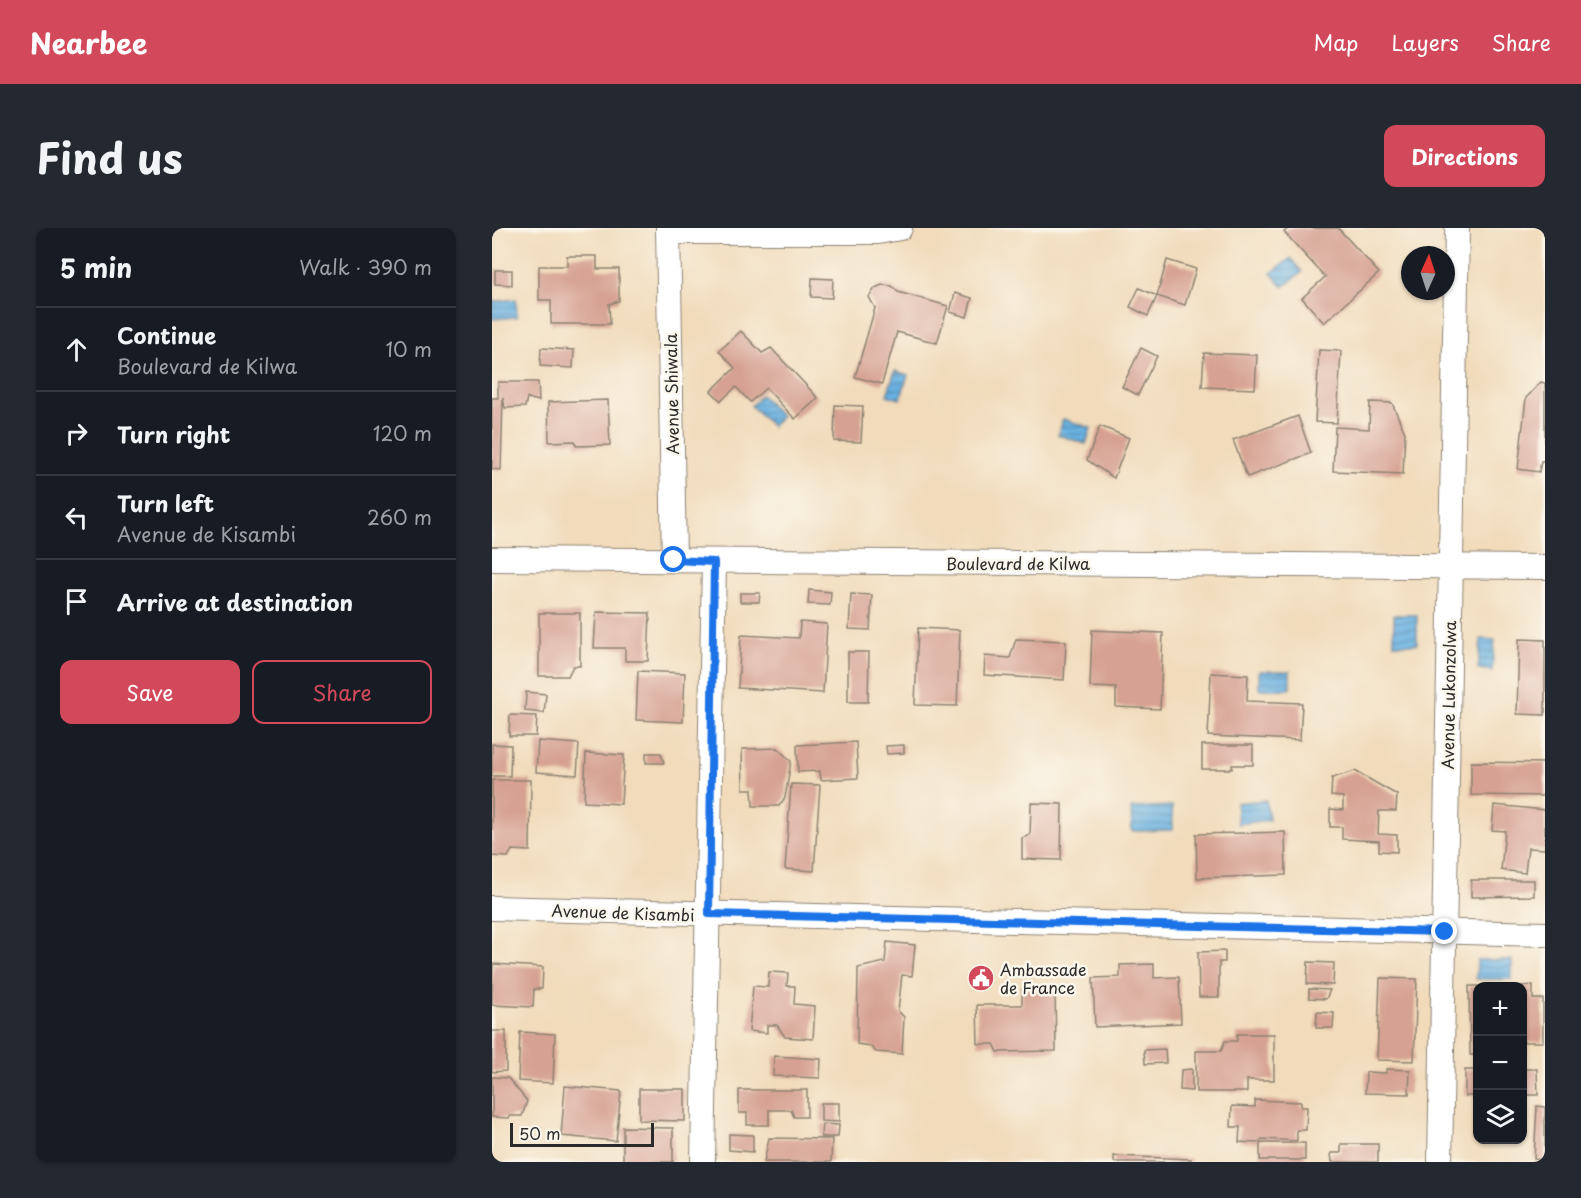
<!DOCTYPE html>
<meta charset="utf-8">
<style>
:root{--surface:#171b24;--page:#242831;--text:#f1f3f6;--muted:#9ea1a6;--line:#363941;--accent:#d1495b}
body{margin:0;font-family:"Playpen Sans",sans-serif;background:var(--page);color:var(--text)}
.controls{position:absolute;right:18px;bottom:18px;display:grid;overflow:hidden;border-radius:12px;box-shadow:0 2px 4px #0004}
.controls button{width:54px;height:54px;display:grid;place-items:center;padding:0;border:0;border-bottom:2px solid var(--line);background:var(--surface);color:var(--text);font:30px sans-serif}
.compass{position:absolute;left:909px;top:18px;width:54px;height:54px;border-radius:50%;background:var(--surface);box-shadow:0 2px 4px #0004;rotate:3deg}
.scale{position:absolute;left:18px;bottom:15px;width:144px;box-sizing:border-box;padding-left:6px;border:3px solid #2b2b2b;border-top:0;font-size:16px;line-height:21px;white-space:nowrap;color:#2b2b2b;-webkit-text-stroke:4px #fbf7ec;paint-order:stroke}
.stop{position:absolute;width:18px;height:18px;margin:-14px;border:4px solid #1a73e8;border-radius:50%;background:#fff}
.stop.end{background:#1a73e8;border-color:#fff;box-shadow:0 2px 6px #0008}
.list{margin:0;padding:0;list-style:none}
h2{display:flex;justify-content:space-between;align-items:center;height:78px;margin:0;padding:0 24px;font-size:26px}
h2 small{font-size:20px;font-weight:400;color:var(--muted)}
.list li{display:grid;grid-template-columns:39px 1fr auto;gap:18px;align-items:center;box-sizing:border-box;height:84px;padding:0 24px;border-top:2px solid var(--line)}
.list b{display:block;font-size:22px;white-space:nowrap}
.list p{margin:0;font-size:20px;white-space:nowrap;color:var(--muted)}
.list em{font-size:20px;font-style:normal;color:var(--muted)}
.actions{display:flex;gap:12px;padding:18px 24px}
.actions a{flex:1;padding:14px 0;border:2px solid var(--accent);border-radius:12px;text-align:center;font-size:21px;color:var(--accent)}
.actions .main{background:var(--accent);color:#fff}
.icon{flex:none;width:33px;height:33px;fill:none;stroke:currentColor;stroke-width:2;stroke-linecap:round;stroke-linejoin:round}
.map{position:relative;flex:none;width:1053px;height:934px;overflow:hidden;border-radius:12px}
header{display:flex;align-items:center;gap:36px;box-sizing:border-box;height:84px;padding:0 30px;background:var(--accent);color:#fff}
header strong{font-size:28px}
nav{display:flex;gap:33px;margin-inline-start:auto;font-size:21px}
.intro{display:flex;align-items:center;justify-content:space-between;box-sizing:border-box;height:144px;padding:0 36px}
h1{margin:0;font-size:42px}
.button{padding:15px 27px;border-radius:12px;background:var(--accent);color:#fff;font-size:21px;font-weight:700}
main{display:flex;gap:36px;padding:0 36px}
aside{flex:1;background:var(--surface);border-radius:12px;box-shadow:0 2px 4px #0004}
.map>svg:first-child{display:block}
.water{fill:url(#water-rules);stroke:#4a6e86;stroke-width:1.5}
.building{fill:#d6a192}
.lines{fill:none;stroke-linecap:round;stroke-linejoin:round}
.minor-casing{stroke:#8e8373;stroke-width:26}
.minor{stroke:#fff;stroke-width:24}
.route{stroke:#1a73e8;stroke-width:8}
.labels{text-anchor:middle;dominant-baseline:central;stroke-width:5;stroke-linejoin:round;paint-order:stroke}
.street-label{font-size:16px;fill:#2b2b2b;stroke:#fbf7ec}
.poi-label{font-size:16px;fill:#2b2b2b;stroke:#fbf7ec;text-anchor:start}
</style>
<header>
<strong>Nearbee</strong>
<nav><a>Map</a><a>Layers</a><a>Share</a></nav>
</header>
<div class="intro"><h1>Find us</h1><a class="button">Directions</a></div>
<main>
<aside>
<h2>5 min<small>Walk · 390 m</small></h2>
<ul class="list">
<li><svg class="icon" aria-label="ahead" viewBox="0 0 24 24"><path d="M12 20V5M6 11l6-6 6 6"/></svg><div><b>Continue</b><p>Boulevard de Kilwa</p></div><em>10 m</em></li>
<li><svg class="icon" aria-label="right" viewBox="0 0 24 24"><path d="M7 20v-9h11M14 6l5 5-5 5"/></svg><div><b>Turn right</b></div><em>120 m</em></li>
<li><svg class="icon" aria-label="left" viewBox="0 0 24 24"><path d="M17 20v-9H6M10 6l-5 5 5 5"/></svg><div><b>Turn left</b><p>Avenue de Kisambi</p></div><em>260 m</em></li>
<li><svg class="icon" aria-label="arrive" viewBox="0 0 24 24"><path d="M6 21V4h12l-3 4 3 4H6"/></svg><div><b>Arrive at destination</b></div></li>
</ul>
<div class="actions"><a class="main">Save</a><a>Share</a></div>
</aside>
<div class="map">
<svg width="1053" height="934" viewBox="0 0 1053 934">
<defs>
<pattern id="water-rules" width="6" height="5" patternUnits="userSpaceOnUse" patternTransform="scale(1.5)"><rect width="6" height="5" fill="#69b1e1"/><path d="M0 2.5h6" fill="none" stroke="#5790b7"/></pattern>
</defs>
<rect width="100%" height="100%" fill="#fbf7ec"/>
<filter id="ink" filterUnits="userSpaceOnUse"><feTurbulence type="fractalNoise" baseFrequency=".0167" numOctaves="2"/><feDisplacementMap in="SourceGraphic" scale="12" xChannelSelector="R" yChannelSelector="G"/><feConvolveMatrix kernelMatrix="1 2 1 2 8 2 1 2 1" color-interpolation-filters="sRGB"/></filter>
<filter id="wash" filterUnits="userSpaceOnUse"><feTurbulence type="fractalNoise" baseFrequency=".008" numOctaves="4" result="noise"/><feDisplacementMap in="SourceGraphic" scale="24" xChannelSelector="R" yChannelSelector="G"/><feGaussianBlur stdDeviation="1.35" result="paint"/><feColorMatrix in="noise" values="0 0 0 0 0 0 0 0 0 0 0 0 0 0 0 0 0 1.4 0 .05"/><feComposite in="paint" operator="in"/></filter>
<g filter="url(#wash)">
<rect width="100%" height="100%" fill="#f1dbbb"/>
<!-- water -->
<g class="water">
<path d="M 799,30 L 810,44 L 791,59 L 779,45 Z"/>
<path d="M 24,71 L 25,89 L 0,91 L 0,74 Z"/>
<path d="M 403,143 L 416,147 L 408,171 L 395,167 Z"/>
<path d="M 269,167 L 289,188 L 280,198 L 259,178 Z"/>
<path d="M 571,191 L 599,200 L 594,216 L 566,207 Z"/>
<rect x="902" y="387" width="23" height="29"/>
<path d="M 989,411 L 1003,412 L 1000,443 L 986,441 Z"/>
<rect x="767" y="443" width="31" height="18"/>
<path d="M 774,572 L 777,592 L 746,596 L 744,575 Z"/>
<path d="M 680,578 L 681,602 L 640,603 L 639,580 Z"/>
<path d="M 985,732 L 1020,732 L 1020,751 L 984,751 Z"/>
</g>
<g id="blocks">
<!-- building -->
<g class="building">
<path d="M 797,0 L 846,0 L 887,45 L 832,95 L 810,70 L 833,49 L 792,4 Z"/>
<path d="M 75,28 L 105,28 L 105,41 L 127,41 L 127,73 L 117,76 L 118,96 L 59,96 L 59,72 L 47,72 L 47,38 L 75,38 Z"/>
<path d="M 675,32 L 704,41 L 693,77 L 665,68 Z"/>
<path d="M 3,42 L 20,42 L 20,57 L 3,56 Z"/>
<path d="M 320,50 L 341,51 L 340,70 L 319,69 Z"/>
<path d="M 390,57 L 400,58 L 406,64 L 456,78 L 445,115 L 405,104 L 390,156 L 363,149 L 383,80 L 377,69 L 383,60 Z"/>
<path d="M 647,60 L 665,68 L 656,88 L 638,79 Z"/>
<path d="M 463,65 L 480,70 L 475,89 L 458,84 Z"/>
<path d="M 249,103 L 270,125 L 279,120 L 326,170 L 303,191 L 274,160 L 258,174 L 244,159 L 229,173 L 219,163 L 243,140 L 227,123 Z"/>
<path d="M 49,120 L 82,122 L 81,140 L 48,138 Z"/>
<path d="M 649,120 L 665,128 L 646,167 L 630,159 Z"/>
<path d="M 827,122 L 849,123 L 845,195 L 823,194 Z"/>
<path d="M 712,125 L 765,127 L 763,161 L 710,159 Z"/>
<path d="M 6,154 L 46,154 L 47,173 L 35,170 L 33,179 L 13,180 L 11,170 L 9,242 L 0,241 L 0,170 L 6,170 Z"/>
<path d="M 1049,154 L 1053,155 L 1053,233 L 1049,233 L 1047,244 L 1026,241 L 1034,170 Z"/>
<path d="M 116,172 L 118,217 L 84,218 L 83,213 L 57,214 L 56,174 Z"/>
<path d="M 878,174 L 900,175 L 913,205 L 911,246 L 841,243 L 843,199 L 877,201 Z"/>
<path d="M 343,177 L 371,178 L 369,214 L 342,213 Z"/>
<path d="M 806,188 L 819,225 L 755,249 L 741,212 Z"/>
<path d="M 608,198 L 637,210 L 622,250 L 595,232 Z"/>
<path d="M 317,362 L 339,364 L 338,377 L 316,376 Z"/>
<path d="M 248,365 L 268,365 L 267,374 L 248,374 Z"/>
<path d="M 359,366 L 380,367 L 378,402 L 357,401 Z"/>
<path d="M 104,384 L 158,385 L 156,433 L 133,433 L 133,420 L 102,420 Z"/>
<path d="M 47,385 L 88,385 L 88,438 L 81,438 L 76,448 L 47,448 Z"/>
<path d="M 308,394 L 335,396 L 331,465 L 246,460 L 249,407 L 307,410 Z"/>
<path d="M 426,400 L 468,402 L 465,478 L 423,477 Z"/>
<path d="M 600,402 L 671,405 L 668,481 L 624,479 L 624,460 L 598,459 Z"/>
<path d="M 524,411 L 574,413 L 572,452 L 492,447 L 493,428 L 518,430 Z"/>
<path d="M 1027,411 L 1053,412 L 1053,487 L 1025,486 Z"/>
<path d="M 356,424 L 377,424 L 376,474 L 356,474 Z"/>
<path d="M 146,443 L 193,445 L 191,494 L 144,492 Z"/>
<path d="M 719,445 L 756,447 L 755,473 L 810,475 L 808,512 L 716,508 Z"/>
<path d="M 34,464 L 54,466 L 52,485 L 33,483 Z"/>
<path d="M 18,487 L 45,488 L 44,508 L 17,508 Z"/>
<path d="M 46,513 L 87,516 L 85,547 L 44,544 Z"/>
<path d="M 364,514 L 366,550 L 329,552 L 328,543 L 306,544 L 305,517 Z"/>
<path d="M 0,516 L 19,517 L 18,548 L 0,548 Z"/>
<path d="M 412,517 L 412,525 L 395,526 L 394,518 Z"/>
<path d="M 710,517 L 761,517 L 761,537 L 740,537 L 740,541 L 710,541 Z"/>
<path d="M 285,520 L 299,533 L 293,570 L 287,578 L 261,578 L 260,561 L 251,561 L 250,521 Z"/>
<path d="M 94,525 L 132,527 L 129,576 L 92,574 Z"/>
<path d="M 154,525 L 169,525 L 172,535 L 154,535 Z"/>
<path d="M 979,534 L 1053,535 L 1053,568 L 979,567 Z"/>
<path d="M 863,543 L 905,567 L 904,583 L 887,583 L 886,606 L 905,607 L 905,624 L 887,623 L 887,613 L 850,611 L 850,599 L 838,599 L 838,581 L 851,582 L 851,569 L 839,568 L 840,550 Z"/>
<path d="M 0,552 L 39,552 L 38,623 L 20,622 L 16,629 L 0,628 Z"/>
<path d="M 299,556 L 328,557 L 322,643 L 293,641 Z"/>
<path d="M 539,575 L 570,576 L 569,632 L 530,631 L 530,610 L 538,607 Z"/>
<path d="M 1002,577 L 1053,582 L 1053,621 L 1036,620 L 1033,645 L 1009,642 L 1013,603 L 1000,602 Z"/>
<path d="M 793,604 L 794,647 L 705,650 L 704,606 Z"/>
<path d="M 979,652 L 1042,652 L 1042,668 L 979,669 Z"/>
<path d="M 395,714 L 423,717 L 420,748 L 410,747 L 406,783 L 412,789 L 410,826 L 384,824 L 378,818 L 365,816 L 366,740 L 393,734 Z"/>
<path d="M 733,723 L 733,734 L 727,734 L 727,769 L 707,769 L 706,724 Z"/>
<path d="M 816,734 L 842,735 L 841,757 L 815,756 Z"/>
<path d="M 1,736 L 51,739 L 50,761 L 42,761 L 41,779 L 0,777 Z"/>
<path d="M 662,736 L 662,750 L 687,749 L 689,795 L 603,799 L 601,750 L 628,749 L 628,737 Z"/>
<path d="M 277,744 L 296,745 L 295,758 L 303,758 L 302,776 L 323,778 L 321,811 L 293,809 L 285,797 L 275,797 L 275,805 L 257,803 L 261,758 L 276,759 Z"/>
<path d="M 888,750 L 925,751 L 922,833 L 885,832 Z"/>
<path d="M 1041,757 L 1041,771 L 1051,771 L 1051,814 L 1030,814 L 1030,758 Z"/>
<path d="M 977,758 L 986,758 L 986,827 L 978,827 Z"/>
<path d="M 530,761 L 563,761 L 564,823 L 506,824 L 502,816 L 486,816 L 485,777 L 530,777 Z"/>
<path d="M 817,761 L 838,762 L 834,771 L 817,770 Z"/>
<path d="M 825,784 L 842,785 L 841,800 L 824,800 Z"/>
<path d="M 0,803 L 14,803 L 14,843 L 0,844 Z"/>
<path d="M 28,804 L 63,806 L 61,855 L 26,853 Z"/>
<path d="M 745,806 L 782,806 L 782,852 L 755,852 L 755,864 L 704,864 L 704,823 L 729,823 L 733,813 L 745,813 Z"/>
<path d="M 673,821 L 674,835 L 653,836 L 652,822 Z"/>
<path d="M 282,828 L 329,831 L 328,850 L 281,848 Z"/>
<path d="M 700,841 L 700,863 L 688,862 L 689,842 Z"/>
<path d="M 894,841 L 918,842 L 917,866 L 873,865 L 874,844 L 894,845 Z"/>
<path d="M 1030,841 L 1045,841 L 1046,867 L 1030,867 Z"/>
<rect x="973" y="842" width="13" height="26"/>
<path d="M 0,849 L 16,850 L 35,873 L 30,888 L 18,888 L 17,890 L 0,889 Z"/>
<path d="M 73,858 L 129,863 L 124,913 L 69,908 Z"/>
<path d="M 147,861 L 193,861 L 193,893 L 147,892 Z"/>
<path d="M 247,862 L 315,862 L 315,889 L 302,889 L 299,882 L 277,882 L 277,897 L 255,897 L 255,885 L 247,885 Z"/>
<path d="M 763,872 L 809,874 L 809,879 L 815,879 L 814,902 L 805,902 L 805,913 L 770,911 L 765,915 L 747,914 L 748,899 L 739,899 L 740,878 L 763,879 Z"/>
<path d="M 329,875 L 347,875 L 347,894 L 329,893 Z"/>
<path d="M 1045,878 L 1053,879 L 1053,932 L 1042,931 Z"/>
<path d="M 330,896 L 347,897 L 346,909 L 329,909 Z"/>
<path d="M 131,899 L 181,900 L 181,934 L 131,934 Z"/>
<path d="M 237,906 L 261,907 L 261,924 L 237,922 Z"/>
<path d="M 277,910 L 340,911 L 339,934 L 272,934 Z"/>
<rect x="768" y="915" width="45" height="17"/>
<path d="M 849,916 L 886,916 L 886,934 L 840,934 L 839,925 L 849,925 Z"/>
<path d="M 622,928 L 699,931 L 699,934 L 622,934 Z"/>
</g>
</g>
</g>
<g filter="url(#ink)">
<use href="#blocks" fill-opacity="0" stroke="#8e8373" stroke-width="1.5"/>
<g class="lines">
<defs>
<g id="minor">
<path d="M 176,0 L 182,332"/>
<path d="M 176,4 L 386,4 L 408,0"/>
<path d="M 0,331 L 1053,339"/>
<path d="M 0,680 L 1053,706"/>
<path d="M 211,934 L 222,334"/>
<path d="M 948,934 L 965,0"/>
</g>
</defs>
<!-- minor casing -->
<use href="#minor" class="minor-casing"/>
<!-- minor -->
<use href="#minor" class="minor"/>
</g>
</g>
<g class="lines" filter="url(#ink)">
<!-- route -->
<path class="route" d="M 182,332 L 222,334 L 217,686 L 953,704"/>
</g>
<!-- icons -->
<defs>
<symbol id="civic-disc" viewBox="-11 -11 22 22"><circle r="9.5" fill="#d1495b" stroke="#fbf7ec"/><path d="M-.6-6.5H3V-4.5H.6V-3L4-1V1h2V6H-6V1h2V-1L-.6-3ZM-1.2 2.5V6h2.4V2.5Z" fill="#fff"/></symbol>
</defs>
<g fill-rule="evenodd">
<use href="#civic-disc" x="474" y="735" width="30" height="30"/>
</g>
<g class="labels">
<!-- street labels -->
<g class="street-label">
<text transform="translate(179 166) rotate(-91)">Avenue Shiwala</text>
<text x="526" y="335">Boulevard de Kilwa</text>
<text transform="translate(956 467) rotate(-89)">Avenue Lukonzolwa</text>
<text transform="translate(131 684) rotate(2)">Avenue de Kisambi</text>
</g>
<!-- poi labels -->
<g class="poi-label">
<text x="508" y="741">Ambassade<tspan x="508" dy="18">de France</tspan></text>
</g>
</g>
</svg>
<div class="controls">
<button>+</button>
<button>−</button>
<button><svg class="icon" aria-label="layers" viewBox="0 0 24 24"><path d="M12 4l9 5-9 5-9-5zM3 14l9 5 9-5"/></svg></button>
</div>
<svg class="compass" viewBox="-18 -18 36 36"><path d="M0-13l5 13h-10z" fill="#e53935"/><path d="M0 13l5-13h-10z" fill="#9ea1a6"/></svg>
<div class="scale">50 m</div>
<div class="stop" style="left:182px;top:332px"></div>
<div class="stop end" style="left:953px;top:704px"></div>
</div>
</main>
